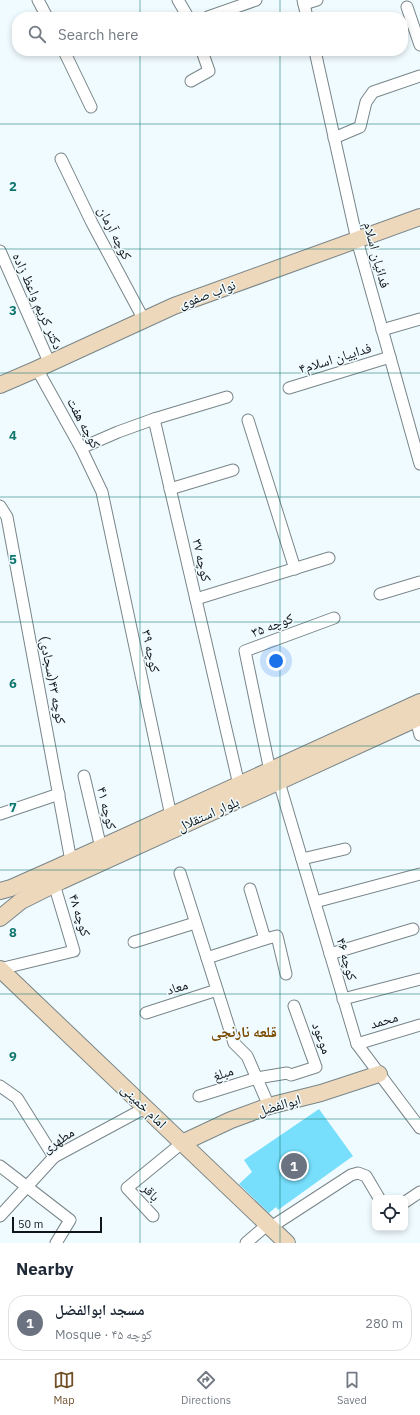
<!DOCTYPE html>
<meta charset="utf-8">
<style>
:root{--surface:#fff;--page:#f2f2f3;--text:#1f2937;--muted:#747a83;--line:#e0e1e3;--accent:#714f27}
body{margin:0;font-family:"IBM Plex Sans","Noto Naskh Arabic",sans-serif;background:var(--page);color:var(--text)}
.controls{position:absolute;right:12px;bottom:12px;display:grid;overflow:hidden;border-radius:8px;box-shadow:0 2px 6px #0003}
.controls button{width:36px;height:36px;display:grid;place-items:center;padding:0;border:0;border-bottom:1px solid var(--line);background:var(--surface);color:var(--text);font:20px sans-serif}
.scale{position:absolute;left:12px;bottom:10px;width:90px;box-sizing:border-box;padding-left:4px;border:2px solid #101517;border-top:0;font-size:11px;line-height:14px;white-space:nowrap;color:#101517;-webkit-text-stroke:3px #f0fbff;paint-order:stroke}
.you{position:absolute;left:276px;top:661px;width:14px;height:14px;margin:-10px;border:3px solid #fff;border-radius:50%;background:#1a73e8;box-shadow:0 0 0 6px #1a73e833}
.badge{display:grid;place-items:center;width:26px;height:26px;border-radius:50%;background:var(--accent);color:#fff;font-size:13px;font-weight:700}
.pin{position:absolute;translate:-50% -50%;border:2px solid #fff;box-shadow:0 1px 4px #0006}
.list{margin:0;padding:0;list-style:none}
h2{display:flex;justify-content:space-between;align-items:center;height:52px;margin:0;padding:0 16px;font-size:17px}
h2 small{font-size:13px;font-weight:400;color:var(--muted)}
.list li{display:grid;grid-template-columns:26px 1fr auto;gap:12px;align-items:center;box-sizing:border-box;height:56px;margin:0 8px 8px;padding:0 8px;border:1px solid var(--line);border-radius:16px}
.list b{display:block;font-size:15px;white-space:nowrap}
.list p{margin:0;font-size:13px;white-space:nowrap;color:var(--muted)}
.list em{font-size:13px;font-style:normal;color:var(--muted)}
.icon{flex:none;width:22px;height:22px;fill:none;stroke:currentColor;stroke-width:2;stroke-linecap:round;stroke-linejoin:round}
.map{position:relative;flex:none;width:420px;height:1243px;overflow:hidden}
.search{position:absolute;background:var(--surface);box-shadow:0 2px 6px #0003;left:12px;right:12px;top:12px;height:44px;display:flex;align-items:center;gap:10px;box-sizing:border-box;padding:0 14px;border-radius:16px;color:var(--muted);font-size:15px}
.sheet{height:116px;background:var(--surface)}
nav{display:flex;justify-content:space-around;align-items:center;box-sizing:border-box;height:56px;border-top:1px solid var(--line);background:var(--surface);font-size:11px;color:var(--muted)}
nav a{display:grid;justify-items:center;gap:2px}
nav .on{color:var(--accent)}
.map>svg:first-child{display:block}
.building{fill:#77dffc}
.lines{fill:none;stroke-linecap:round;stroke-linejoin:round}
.street-casing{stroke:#788589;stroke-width:13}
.secondary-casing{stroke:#788589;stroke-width:18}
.street{stroke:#fff;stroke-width:11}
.secondary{stroke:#eed8bb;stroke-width:16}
.grid{fill:none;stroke:#0f766e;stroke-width:1;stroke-opacity:0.55}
.labels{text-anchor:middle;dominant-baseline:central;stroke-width:3;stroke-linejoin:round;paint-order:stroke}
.street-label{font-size:14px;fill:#101517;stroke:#f0fbff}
.neighbourhood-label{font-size:15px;font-weight:bold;fill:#7a4900;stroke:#f0fbff}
.grid-label{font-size:13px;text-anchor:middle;font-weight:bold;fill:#0f766e;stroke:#f0fbff;stroke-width:3;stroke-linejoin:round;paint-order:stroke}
</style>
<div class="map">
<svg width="420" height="1243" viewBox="0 0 420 1243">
<rect width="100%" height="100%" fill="#f0fbff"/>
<!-- building -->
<path class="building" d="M 319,1109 L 353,1156 L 278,1210 L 276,1207 L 269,1213 L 239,1184 L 252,1172 L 244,1160 Z"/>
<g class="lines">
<defs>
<g id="street">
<path d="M 38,0 L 47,17"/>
<path d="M 178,0 L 188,17"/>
<path d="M 303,0 L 307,17"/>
<path d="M 304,4 L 317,0"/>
<path d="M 407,7 L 420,45"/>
<path d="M 208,17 L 256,0"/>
<path d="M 64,51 L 91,107"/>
<path d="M 315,51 L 357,240 L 420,464"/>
<path d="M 191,81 L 209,71 L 202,51"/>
<path d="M 334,138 L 360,127 L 366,102 L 373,92 L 420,76"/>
<path d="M 61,159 L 92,223 L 144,320"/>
<path d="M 0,251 L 50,364"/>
<path d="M 382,330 L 420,319"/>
<path d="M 37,369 L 81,448 L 102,492 L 171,816"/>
<path d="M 289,388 L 390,357"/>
<path d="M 154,419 L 227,397"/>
<path d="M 248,420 L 295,569"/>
<path d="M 81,448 L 118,432 L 154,419 L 239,785"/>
<path d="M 170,489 L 233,470"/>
<path d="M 0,506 L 7,517 L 71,861"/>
<path d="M 380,594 L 420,582"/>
<path d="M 196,599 L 329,558"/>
<path d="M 416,719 L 420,735"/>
<path d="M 270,771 L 245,651 L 334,618"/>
<path d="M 84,776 L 101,848"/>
<path d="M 279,782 L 357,1044 L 420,1128"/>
<path d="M 0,814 L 59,794"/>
<path d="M 302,859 L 345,849"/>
<path d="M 180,873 L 234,1043 L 247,1056 L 269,1106"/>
<path d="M 315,902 L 420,874"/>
<path d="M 265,939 L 277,936 L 286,974"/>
<path d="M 134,942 L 195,923"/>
<path d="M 330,954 L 413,929"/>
<path d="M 207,958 L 265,939 L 250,889"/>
<path d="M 0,969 L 74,951 L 54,884"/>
<path d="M 343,999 L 420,979"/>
<path d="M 146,1013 L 217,990"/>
<path d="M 357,1044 L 420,1025"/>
<path d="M 0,1086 L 17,1098 L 54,1157"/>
<path d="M 199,1096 L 257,1078 L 287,1073 L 291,1075 L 316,1067 L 294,1006"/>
<path d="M 0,1166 L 70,1220 L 56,1243"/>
<path d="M 405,1202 L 420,1192"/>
<path d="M 0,1216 L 54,1157 L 145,1108"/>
<path d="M 153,1216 L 127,1188 L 182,1143"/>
<path d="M 271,1227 L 351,1175 L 358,1173 L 366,1176 L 379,1198"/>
<path d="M 246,1243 L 268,1224"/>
</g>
<g id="secondary">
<path d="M 0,385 L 37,369 L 174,306 L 420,217"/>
<path d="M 0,891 L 11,888 L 56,868 L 420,702"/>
<path d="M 0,918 L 21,901 L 61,881 L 420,717"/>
<path d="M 0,969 L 287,1243"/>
<path d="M 182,1143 L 231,1120 L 269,1106 L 321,1093 L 379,1074"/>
</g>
</defs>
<!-- street casing -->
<use href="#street" class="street-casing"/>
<!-- secondary casing -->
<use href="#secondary" class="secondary-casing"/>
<!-- street -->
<use href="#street" class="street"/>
<!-- secondary -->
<use href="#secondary" class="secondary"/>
</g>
<!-- grid -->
<path class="grid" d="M 140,0 L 140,17M 280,0 L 280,17M 140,51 L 140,1243M 280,51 L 280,1243M 0,124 L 420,124M 0,249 L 420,249M 0,373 L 420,373M 0,497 L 420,497M 0,622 L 420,622M 0,746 L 420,746M 0,870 L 420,870M 0,994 L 420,994M 0,1119 L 420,1119"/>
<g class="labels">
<!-- street labels -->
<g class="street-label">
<text transform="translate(115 233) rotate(63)">کوچه آرمان</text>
<text transform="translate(377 255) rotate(75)">فدائیان اسلام</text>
<text transform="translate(207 294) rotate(-20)">نواب صفوی</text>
<text transform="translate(38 301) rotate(66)">دکتر کریم واعظ زاده</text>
<text transform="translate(335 358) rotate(-17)">فداییان اسلام۴</text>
<text transform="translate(84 423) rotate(62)">کوچه هفت</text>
<text transform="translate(202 560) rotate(77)">کوچه ۳۷</text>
<text transform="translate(272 625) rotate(-21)">کوچه ۳۵</text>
<text transform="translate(151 651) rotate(78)">کوچه ۳۹</text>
<text transform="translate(53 680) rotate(79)">کوچه ۴۳(سجادی)</text>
<text transform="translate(107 808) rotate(76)">کوچه ۴۱</text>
<text transform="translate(208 814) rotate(-24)">بلوار استقلال</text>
<text transform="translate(80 915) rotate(73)">کوچه ۴۸</text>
<text transform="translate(347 959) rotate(74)">کوچه ۴۶</text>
<text transform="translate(177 987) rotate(-18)">معاد</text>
<text transform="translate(384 1020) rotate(-16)">محمد</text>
<text transform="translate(322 1038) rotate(70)">موعود</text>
<text transform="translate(223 1073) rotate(-18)">مبلغ</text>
<text transform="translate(279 1105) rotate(-16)">ابوالفضل</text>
<text transform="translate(144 1106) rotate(44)">امام خمینی</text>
<text transform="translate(58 1140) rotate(-33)">مطهری</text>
<text transform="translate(151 1192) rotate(47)">باقر</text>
</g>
<!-- neighbourhood labels -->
<g class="neighbourhood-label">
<text x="244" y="1031">قلعه نارنجی</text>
</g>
</g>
<g class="grid-label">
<text x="13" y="191">2</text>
<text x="13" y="315">3</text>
<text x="13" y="440">4</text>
<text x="13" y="564">5</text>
<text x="13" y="688">6</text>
<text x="13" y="812">7</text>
<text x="13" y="937">8</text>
<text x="13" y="1061">9</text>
</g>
</svg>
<div class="controls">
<button><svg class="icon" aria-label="locate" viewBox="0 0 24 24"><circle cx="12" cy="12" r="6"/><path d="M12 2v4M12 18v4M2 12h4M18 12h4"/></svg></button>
</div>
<div class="scale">50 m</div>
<div class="you"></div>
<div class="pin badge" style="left:294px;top:1166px;background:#6b7280">1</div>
<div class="search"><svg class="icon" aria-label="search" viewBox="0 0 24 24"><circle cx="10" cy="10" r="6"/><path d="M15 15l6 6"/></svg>Search here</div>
</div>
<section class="sheet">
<h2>Nearby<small></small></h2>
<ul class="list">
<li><span class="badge" style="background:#6b7280">1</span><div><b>مسجد ابوالفضل</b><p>Mosque · کوچه ۴۵</p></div><em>280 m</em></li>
</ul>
</section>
<nav>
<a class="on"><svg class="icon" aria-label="map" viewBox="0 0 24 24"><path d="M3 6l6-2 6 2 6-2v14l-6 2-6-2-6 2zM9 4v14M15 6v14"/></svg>Map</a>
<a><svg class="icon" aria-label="directions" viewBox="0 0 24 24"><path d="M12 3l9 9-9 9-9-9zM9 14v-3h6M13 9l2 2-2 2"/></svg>Directions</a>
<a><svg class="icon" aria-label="saved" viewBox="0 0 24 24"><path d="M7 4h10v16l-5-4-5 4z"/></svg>Saved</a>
</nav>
